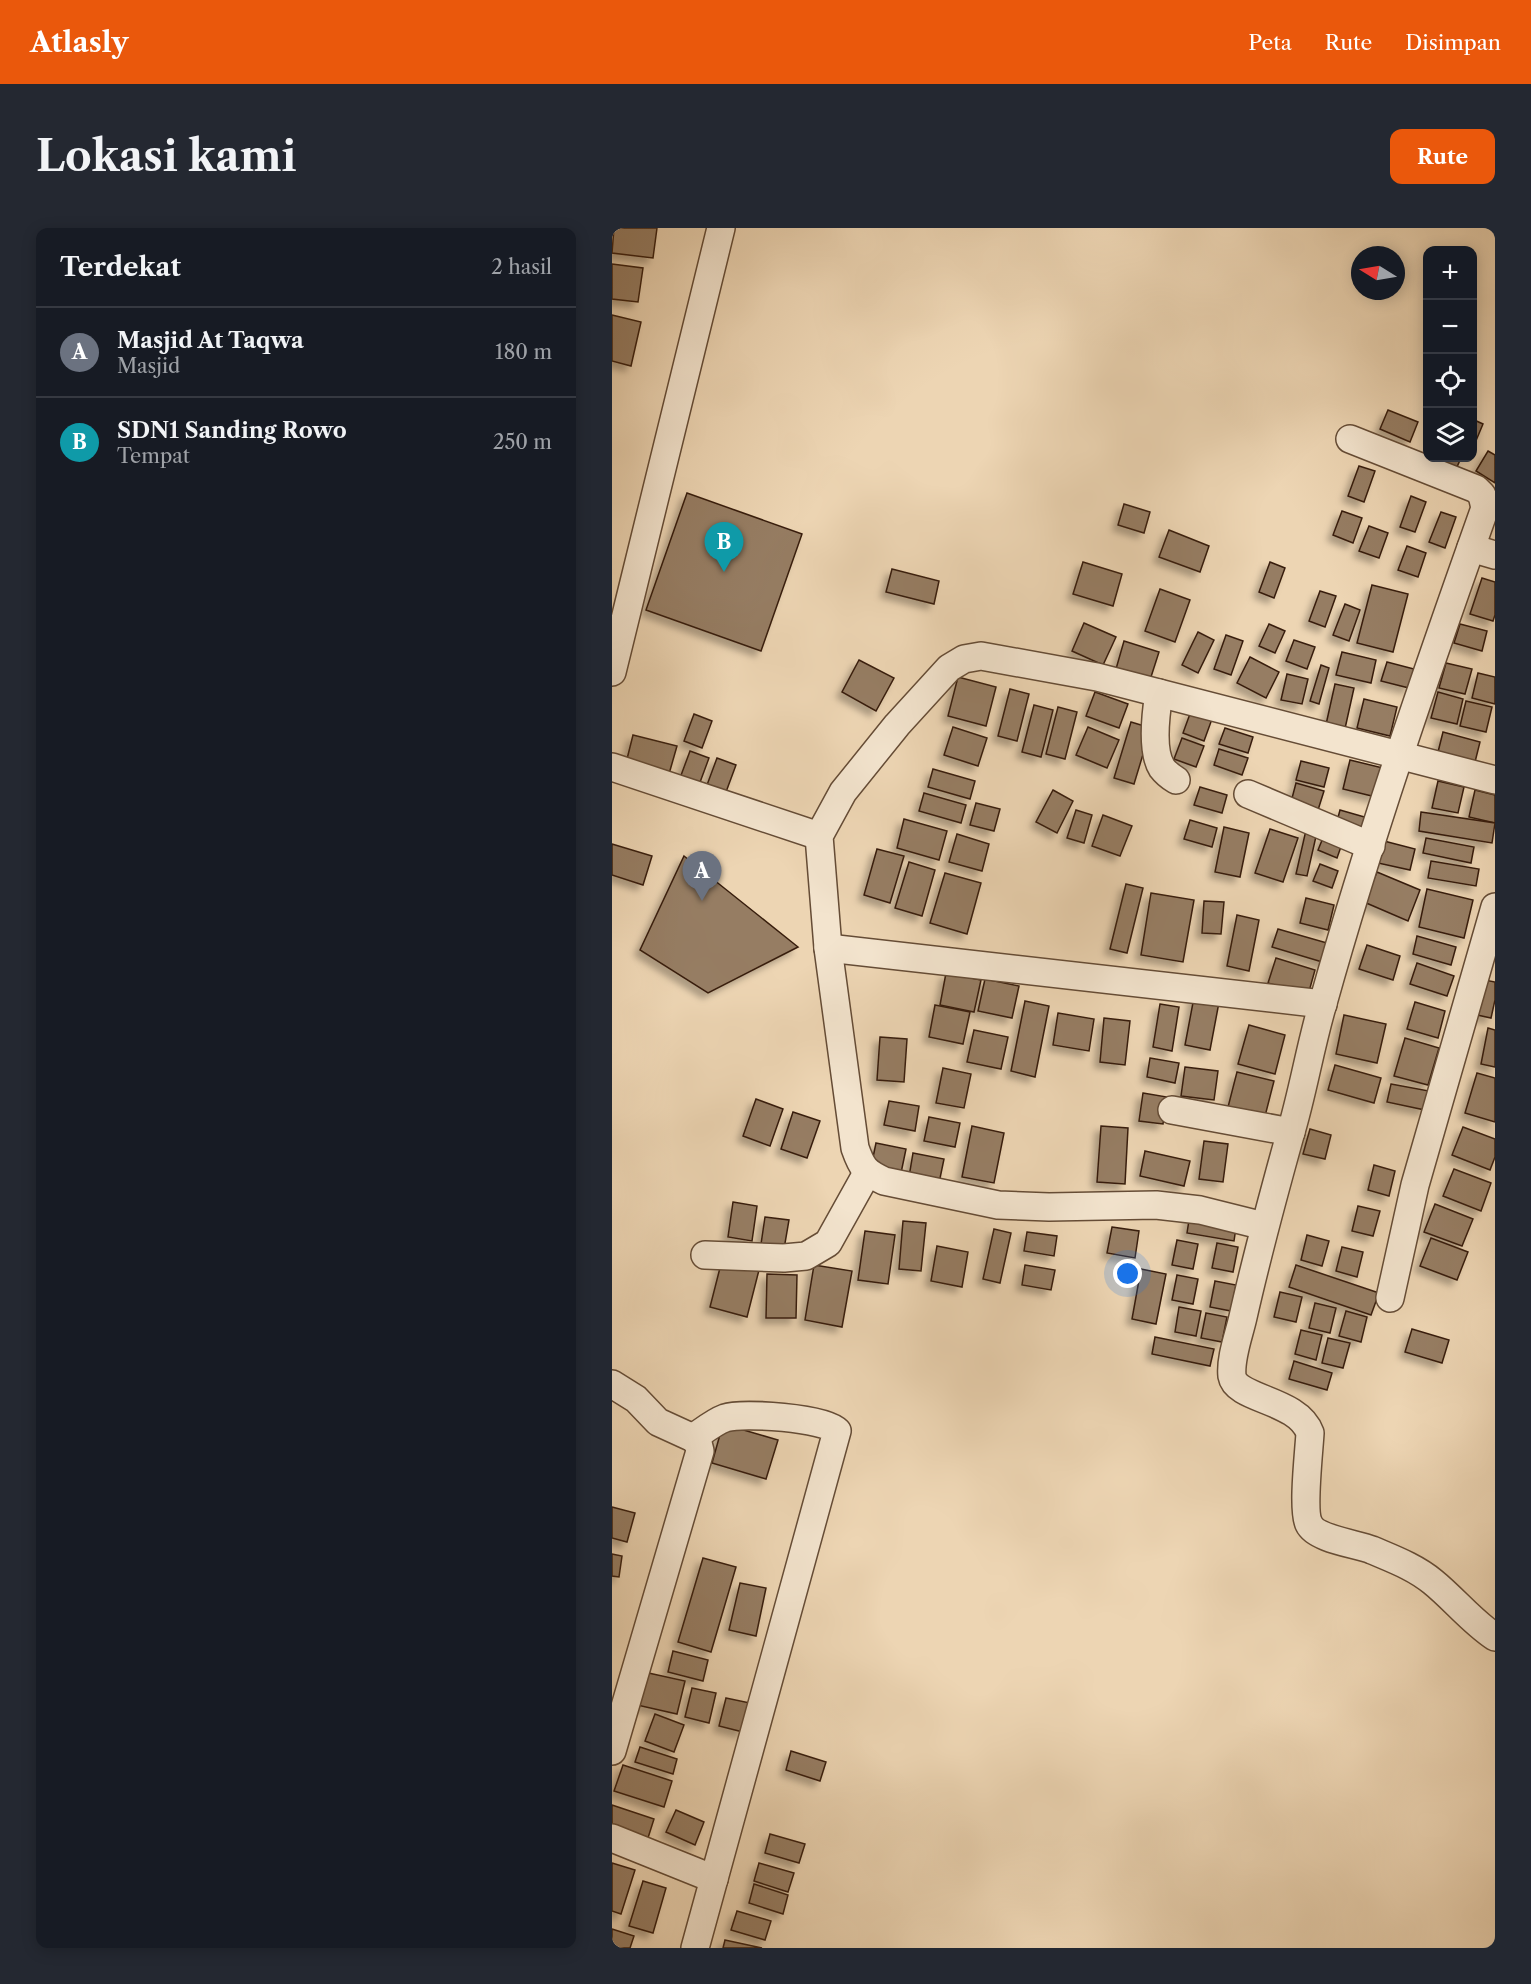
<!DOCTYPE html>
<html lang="id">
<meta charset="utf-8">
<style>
:root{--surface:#171b24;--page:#242831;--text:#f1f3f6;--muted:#9ea1a6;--line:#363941;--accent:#ea580c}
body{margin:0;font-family:"Libre Caslon Text",serif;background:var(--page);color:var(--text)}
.controls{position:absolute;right:18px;top:18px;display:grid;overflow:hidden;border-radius:12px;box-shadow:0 3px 15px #0003}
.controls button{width:54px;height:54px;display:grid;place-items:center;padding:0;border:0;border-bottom:2px solid var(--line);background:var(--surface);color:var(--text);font:30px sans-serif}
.compass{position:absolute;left:739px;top:18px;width:54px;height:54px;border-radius:50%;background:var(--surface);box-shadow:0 3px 15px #0003;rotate:281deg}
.you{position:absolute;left:516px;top:1046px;width:21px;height:21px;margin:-15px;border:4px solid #fff;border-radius:50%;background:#1a73e8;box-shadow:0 0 0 9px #1a73e833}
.badge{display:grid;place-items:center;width:39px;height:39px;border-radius:50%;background:var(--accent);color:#fff;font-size:20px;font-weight:700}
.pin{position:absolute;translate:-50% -50px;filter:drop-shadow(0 2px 3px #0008)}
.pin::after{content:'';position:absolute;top:32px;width:21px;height:18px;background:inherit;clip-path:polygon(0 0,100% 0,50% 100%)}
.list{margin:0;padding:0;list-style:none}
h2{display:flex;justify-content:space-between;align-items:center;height:78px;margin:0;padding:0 24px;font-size:26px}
h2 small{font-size:20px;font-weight:400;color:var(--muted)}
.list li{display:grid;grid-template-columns:39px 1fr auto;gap:18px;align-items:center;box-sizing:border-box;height:90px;padding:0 24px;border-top:2px solid var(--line)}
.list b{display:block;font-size:22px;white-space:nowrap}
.list p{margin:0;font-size:20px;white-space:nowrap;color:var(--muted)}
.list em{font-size:20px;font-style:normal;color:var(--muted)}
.icon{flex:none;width:33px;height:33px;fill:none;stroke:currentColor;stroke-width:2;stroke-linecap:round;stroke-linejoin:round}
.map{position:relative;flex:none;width:883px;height:1720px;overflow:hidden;border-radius:12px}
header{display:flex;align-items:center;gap:36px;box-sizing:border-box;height:84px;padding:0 30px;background:var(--accent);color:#fff}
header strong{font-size:28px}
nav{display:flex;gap:33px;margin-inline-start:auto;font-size:21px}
.intro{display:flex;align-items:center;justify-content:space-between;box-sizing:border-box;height:144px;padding:0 36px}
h1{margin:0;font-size:42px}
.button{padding:15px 27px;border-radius:12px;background:var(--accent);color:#fff;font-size:21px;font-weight:700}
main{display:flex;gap:36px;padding:0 36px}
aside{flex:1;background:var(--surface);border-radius:12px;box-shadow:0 3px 15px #0003}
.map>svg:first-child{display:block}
.building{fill:#967d63;stroke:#381e0d;stroke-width:1.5;filter:url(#shadow)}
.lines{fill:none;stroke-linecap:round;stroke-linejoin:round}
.minor-casing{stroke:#654c36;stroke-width:30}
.minor{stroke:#f3e4ce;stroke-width:27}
</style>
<header>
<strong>Atlasly</strong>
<nav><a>Peta</a><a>Rute</a><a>Disimpan</a></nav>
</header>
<div class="intro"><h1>Lokasi kami</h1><a class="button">Rute</a></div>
<main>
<aside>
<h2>Terdekat<small>2 hasil</small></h2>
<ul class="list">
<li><span class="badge" style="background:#6b7280">A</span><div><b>Masjid At Taqwa</b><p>Masjid</p></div><em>180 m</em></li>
<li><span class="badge" style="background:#0f9aa8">B</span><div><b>SDN1 Sanding Rowo</b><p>Tempat</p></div><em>250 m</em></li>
</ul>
</aside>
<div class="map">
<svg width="883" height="1720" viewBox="0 0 883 1720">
<defs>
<filter id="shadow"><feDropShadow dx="-5.5" dy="5.5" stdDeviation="3" flood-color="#0004"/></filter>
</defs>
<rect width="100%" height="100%" fill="#edd5b3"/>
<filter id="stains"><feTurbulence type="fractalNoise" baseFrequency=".00333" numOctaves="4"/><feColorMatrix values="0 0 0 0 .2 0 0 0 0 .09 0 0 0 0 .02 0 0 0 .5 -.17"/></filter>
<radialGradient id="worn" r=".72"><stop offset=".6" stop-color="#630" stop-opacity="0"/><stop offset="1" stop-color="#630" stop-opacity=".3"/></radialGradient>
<!-- building -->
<g class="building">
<path d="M 2,0 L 45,0 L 41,30 L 0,25 Z"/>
<path d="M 0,36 L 31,40 L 26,74 L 0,71 Z"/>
<path d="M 0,87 L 29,94 L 19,138 L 0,133 Z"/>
<path d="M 776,182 L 806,194 L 798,214 L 768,201 Z"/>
<path d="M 860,191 L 871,196 L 863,215 L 860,214 Z"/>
<path d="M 876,223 L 883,227 L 883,255 L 864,243 Z"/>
<path d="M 816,225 L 816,230 L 849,230 L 844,241 L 814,229 Z"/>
<path d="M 747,238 L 763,243 L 752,274 L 736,268 Z"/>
<path d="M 75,265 L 190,306 L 149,423 L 34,382 Z"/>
<path d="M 799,268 L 814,274 L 803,304 L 788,299 Z"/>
<path d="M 512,276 L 538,284 L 532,305 L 506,297 Z"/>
<path d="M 730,283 L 750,290 L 741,315 L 721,307 Z"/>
<path d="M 829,284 L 844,289 L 833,320 L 817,314 Z"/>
<path d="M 757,298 L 776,305 L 767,330 L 747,323 Z"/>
<path d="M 557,302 L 597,318 L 588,344 L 547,329 Z"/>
<path d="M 795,318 L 814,325 L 806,349 L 786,342 Z"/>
<path d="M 471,334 L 510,346 L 501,378 L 461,366 Z"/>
<path d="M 658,334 L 673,340 L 662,370 L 647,364 Z"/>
<path d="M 280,341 L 327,353 L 322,376 L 274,364 Z"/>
<path d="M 870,350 L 883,354 L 883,387 L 881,393 L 858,386 Z"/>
<path d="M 760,357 L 796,366 L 781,424 L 745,415 Z"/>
<path d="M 548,361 L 578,372 L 563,414 L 533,403 Z"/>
<path d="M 708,363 L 724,368 L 713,399 L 697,393 Z"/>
<path d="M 733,376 L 748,382 L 737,413 L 721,407 Z"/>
<path d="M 472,395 L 504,409 L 491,437 L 460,423 Z"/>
<path d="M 657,396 L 673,403 L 663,425 L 647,418 Z"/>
<path d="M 848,396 L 875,403 L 870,423 L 842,415 Z"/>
<path d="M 586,404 L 602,412 L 586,445 L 570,437 Z"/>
<path d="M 614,407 L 631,413 L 619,447 L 602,441 Z"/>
<path d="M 682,412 L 703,419 L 695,441 L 674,433 Z"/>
<path d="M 512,413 L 547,424 L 538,452 L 504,441 Z"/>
<path d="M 730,424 L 764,432 L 759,455 L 724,447 Z"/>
<path d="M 638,429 L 667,444 L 654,470 L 625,455 Z"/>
<path d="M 247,432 L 282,450 L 264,483 L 230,464 Z"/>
<path d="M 775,434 L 802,441 L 797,460 L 769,453 Z"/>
<path d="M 834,435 L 860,441 L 853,466 L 827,460 Z"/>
<path d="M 709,437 L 717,440 L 707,476 L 698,473 Z"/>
<path d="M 866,445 L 883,449 L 883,476 L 860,470 Z"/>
<path d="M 675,446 L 696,451 L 690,476 L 669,472 Z"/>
<path d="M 346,449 L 384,459 L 374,498 L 336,488 Z"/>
<path d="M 723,456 L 742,460 L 732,505 L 713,501 Z"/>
<path d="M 398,461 L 417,466 L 405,513 L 386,508 Z"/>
<path d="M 483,464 L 516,476 L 507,500 L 474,488 Z"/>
<path d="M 826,464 L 851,471 L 845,496 L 819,490 Z"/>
<path d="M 752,471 L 785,479 L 778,508 L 745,500 Z"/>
<path d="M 854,473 L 880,479 L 874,504 L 848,498 Z"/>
<path d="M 422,477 L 441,482 L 429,529 L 410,524 Z"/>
<path d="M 446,479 L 465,484 L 453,531 L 434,526 Z"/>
<path d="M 579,483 L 600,491 L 592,513 L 571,505 Z"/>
<path d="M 82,486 L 100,493 L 90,520 L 72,513 Z"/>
<path d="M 519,494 L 539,500 L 522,556 L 502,550 Z"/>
<path d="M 341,499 L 375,510 L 366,538 L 332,527 Z"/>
<path d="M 476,499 L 507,512 L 495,540 L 464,527 Z"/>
<path d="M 613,500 L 641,509 L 636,525 L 607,516 Z"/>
<path d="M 831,504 L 868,514 L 861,542 L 824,532 Z"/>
<path d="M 21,507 L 65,518 L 57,546 L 14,535 Z"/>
<path d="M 570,510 L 592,518 L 584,539 L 562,531 Z"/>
<path d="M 607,521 L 636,530 L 630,547 L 602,537 Z"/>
<path d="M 78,523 L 97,530 L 87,557 L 68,550 Z"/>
<path d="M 105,530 L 124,537 L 114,564 L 95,557 Z"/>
<path d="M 738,532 L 771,540 L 764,569 L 731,561 Z"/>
<path d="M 689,533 L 717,540 L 712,559 L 684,552 Z"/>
<path d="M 321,541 L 363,553 L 358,571 L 316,559 Z"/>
<path d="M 826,553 L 852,559 L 846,585 L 820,580 Z"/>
<path d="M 684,555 L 712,563 L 706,582 L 679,574 Z"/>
<path d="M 588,559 L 615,567 L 610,585 L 582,577 Z"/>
<path d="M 441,562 L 461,573 L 445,605 L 424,594 Z"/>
<path d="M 863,562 L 883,567 L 883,595 L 857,589 Z"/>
<path d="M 312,565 L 354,577 L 349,595 L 307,583 Z"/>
<path d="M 364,575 L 388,581 L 382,603 L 358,597 Z"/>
<path d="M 464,582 L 480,587 L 472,615 L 455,610 Z"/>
<path d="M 728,582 L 756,590 L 751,608 L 723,601 Z"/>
<path d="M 809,584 L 883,595 L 880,615 L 807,603 Z"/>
<path d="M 491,587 L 520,598 L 508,628 L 480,618 Z"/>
<path d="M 292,591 L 335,603 L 327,632 L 285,620 Z"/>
<path d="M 578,592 L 605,600 L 600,619 L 572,611 Z"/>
<path d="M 612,599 L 637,605 L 628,649 L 603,644 Z"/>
<path d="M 658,601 L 686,610 L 671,654 L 643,645 Z"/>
<path d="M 694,602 L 705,604 L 695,648 L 684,646 Z"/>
<path d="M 713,605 L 731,613 L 725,630 L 706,622 Z"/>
<path d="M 345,606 L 377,616 L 370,643 L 337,634 Z"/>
<path d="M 814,610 L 862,619 L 859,635 L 811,625 Z"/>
<path d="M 772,613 L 803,621 L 798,642 L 766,635 Z"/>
<path d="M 0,616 L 40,628 L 31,657 L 0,647 Z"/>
<path d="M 265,621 L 292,628 L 278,675 L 252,667 Z"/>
<path d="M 72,628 L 186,719 L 96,765 L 28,722 Z"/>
<path d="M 819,633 L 867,641 L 864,658 L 816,650 Z"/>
<path d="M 297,634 L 323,642 L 310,688 L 283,680 Z"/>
<path d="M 708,636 L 726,643 L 720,660 L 701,653 Z"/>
<path d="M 765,644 L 808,662 L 796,693 L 752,674 Z"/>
<path d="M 333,645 L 369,655 L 355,706 L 318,695 Z"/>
<path d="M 514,656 L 531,660 L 515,725 L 498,721 Z"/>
<path d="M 815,661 L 861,672 L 852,710 L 807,699 Z"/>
<path d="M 539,665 L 582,672 L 571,734 L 529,727 Z"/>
<path d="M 694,670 L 722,677 L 716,702 L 688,695 Z"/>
<path d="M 592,673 L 612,674 L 609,706 L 590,705 Z"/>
<path d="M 625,687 L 647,692 L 637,743 L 615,738 Z"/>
<path d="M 666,701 L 722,717 L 717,736 L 660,719 Z"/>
<path d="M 805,708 L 844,719 L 839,737 L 801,726 Z"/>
<path d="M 755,717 L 788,728 L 781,752 L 747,741 Z"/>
<path d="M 664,730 L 703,742 L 696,767 L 656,755 Z"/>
<path d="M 805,735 L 842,748 L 835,768 L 798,756 Z"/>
<path d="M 334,745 L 369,752 L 362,784 L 328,777 Z"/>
<path d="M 863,750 L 883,754 L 883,772 L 879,790 L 856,785 Z"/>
<path d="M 373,751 L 407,758 L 400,790 L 366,783 Z"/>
<path d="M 583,764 L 608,769 L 598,822 L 573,817 Z"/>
<path d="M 413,773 L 437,778 L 423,849 L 399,843 Z"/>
<path d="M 803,774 L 833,783 L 826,810 L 795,801 Z"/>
<path d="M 548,776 L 567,779 L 560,823 L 541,819 Z"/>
<path d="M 323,777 L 358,784 L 351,816 L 317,809 Z"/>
<path d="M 446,785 L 482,791 L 477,823 L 441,817 Z"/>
<path d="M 732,787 L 774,796 L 765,835 L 724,826 Z"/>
<path d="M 492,790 L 518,793 L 513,837 L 488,834 Z"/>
<path d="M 637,797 L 673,807 L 663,846 L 626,836 Z"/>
<path d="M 876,800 L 883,802 L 883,839 L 869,836 Z"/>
<path d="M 362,802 L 396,809 L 389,841 L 355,834 Z"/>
<path d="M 268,809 L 295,811 L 292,854 L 265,852 Z"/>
<path d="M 793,810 L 827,820 L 816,857 L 782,848 Z"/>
<path d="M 538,830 L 567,835 L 563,855 L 535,849 Z"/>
<path d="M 723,837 L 769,850 L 762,875 L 716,862 Z"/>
<path d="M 573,839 L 606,843 L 602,872 L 569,868 Z"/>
<path d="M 331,840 L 359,846 L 352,880 L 324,875 Z"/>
<path d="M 625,844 L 662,853 L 652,892 L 615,883 Z"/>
<path d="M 865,845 L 883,850 L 883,894 L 853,885 Z"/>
<path d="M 779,856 L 817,863 L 813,882 L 775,874 Z"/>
<path d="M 531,865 L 555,869 L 551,896 L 527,893 Z"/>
<path d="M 144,871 L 171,881 L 158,918 L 131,908 Z"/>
<path d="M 277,873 L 307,878 L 303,903 L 272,897 Z"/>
<path d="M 181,884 L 208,893 L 195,930 L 169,921 Z"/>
<path d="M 317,889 L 348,895 L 343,919 L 312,913 Z"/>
<path d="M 360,898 L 392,905 L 382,955 L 350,949 Z"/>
<path d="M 489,898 L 516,900 L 513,956 L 485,954 Z"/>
<path d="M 851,899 L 883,911 L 883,929 L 878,942 L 840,927 Z"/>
<path d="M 698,901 L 719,907 L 713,931 L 691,926 Z"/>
<path d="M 592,913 L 616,916 L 611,954 L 587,951 Z"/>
<path d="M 264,915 L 294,921 L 289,945 L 259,939 Z"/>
<path d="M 533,923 L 578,933 L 572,958 L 528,948 Z"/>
<path d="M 301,925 L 332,931 L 327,955 L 297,949 Z"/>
<path d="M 762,937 L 783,943 L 777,968 L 756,962 Z"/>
<path d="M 842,941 L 879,955 L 869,983 L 831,968 Z"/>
<path d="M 121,974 L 145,978 L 140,1013 L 116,1009 Z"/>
<path d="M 823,976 L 861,991 L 850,1018 L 812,1004 Z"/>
<path d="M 746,978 L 768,983 L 761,1008 L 740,1003 Z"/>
<path d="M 578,986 L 625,993 L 622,1013 L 575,1005 Z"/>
<path d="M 153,989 L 177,992 L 171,1027 L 148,1023 Z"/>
<path d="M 291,993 L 314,995 L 309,1043 L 287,1041 Z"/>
<path d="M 500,999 L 527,1003 L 523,1030 L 495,1025 Z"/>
<path d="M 382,1001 L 399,1005 L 388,1055 L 371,1051 Z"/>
<path d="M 253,1003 L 283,1007 L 276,1056 L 246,1052 Z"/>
<path d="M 415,1004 L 445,1008 L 442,1028 L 412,1023 Z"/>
<path d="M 695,1007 L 717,1013 L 710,1038 L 689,1032 Z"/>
<path d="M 819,1010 L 856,1024 L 845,1052 L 808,1038 Z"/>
<path d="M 565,1012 L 586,1016 L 581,1041 L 560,1037 Z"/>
<path d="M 605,1015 L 626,1019 L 621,1044 L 600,1040 Z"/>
<path d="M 325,1018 L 356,1024 L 350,1059 L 319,1053 Z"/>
<path d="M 730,1019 L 751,1024 L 745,1049 L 724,1043 Z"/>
<path d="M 110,1032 L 147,1042 L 135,1089 L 98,1079 Z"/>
<path d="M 202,1037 L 240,1043 L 230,1099 L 193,1092 Z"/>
<path d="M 413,1037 L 443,1042 L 439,1062 L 410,1057 Z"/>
<path d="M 684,1037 L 767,1065 L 759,1087 L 677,1059 Z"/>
<path d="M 529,1041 L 554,1046 L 544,1096 L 520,1091 Z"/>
<path d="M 155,1046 L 185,1047 L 184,1090 L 154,1090 Z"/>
<path d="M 565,1047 L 586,1051 L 581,1076 L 560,1072 Z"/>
<path d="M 603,1053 L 624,1057 L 619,1083 L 598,1079 Z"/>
<path d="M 668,1064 L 690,1069 L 684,1094 L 662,1089 Z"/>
<path d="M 703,1075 L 724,1080 L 718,1105 L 697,1100 Z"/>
<path d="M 567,1079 L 589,1083 L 584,1108 L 563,1104 Z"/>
<path d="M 734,1083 L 755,1089 L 749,1114 L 727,1108 Z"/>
<path d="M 594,1085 L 615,1089 L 610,1114 L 589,1110 Z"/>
<path d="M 800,1101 L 837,1112 L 830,1135 L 793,1124 Z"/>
<path d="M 689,1102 L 710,1107 L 704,1132 L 683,1126 Z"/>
<path d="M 543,1109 L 602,1121 L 598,1138 L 540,1126 Z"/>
<path d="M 716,1110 L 738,1115 L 731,1140 L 710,1135 Z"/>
<path d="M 682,1133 L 720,1145 L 715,1162 L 677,1151 Z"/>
<path d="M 111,1196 L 166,1212 L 154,1251 L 100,1235 Z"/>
<path d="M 0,1279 L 23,1285 L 15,1314 L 0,1310 Z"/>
<path d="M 0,1326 L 10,1328 L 7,1349 L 0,1348 Z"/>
<path d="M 91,1330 L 124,1339 L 99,1424 L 66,1414 Z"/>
<path d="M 128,1355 L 154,1360 L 144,1408 L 117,1402 Z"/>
<path d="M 61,1423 L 96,1432 L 91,1453 L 56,1444 Z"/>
<path d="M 32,1444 L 73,1453 L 65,1486 L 25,1477 Z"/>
<path d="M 80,1460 L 104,1465 L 97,1495 L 73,1489 Z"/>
<path d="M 114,1470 L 138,1475 L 131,1504 L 107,1498 Z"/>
<path d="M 43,1486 L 72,1497 L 62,1524 L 33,1513 Z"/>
<path d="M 28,1519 L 65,1531 L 61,1546 L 23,1534 Z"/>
<path d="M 179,1523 L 214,1534 L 208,1553 L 174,1542 Z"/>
<path d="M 11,1537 L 60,1553 L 52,1579 L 2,1563 Z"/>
<path d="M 0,1577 L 42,1591 L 35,1613 L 0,1601 Z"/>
<path d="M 64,1582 L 92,1594 L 83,1617 L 54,1604 Z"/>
<path d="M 158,1606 L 193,1616 L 187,1635 L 153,1625 Z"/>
<path d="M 0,1635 L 23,1642 L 9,1686 L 0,1683 Z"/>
<path d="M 147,1635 L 182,1645 L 176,1664 L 142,1653 Z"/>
<path d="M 31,1653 L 54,1660 L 41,1705 L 17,1698 Z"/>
<path d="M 142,1656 L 176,1667 L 171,1686 L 137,1675 Z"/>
<path d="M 125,1683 L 159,1693 L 153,1712 L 119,1702 Z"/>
<path d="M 0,1701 L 22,1708 L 18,1720 L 0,1720 Z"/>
<path d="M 113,1712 L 150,1720 L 111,1720 Z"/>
</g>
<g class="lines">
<defs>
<g id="minor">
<path d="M 738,211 L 864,261 L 870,267 L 873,280 C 815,443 758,607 711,775 C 698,819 691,864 678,907 C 661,968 645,1027 631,1089 C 627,1107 618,1130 620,1148 C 624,1172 686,1171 698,1205 C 697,1223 690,1283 697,1296 C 704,1311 745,1316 760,1322 C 781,1331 803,1339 821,1354 C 842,1371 860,1394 883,1409"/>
<path d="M 859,320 L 883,327"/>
<path d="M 0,444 L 109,0"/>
<path d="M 547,465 C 544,484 539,523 550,540 C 553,544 559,549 564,552"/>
<path d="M 0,539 L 207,608"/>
<path d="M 636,566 L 759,618"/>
<path d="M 216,720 L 711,776"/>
<path d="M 560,882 L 679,904"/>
<path d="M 652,998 L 588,982 L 544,977 L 437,979 L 386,977 L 272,953 C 253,944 250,940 243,920 L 216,720 L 207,608 L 231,564 L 285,497 L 337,440 L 352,431 L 369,428 L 485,449 L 883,552"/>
<path d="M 93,1027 L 172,1030 L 194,1028 L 216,1015 L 255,945"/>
<path d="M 778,1070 L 803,957 L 883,679"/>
<path d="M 0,1156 L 24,1171 L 46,1194 L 81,1210 L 86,1215 L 88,1223 L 0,1523"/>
<path d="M 81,1210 C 91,1203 102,1194 113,1190 C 131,1184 213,1190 225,1203 L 83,1720"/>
<path d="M 0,1610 L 102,1651"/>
</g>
</defs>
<!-- minor casing -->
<use href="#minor" class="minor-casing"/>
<!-- minor -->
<use href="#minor" class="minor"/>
</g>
<rect width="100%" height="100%" filter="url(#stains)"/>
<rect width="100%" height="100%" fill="url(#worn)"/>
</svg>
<div class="controls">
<button>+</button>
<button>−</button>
<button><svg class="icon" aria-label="locate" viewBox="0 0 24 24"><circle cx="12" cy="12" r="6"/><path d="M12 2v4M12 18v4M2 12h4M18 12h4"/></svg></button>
<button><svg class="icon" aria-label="layers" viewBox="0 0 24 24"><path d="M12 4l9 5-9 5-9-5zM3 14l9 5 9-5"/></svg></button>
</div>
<svg class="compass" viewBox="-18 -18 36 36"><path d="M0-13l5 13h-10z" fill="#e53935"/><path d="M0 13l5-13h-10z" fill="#9ea1a6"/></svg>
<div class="you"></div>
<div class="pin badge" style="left:90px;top:673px;background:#6b7280">A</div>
<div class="pin badge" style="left:112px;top:344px;background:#0f9aa8">B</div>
</div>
</main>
